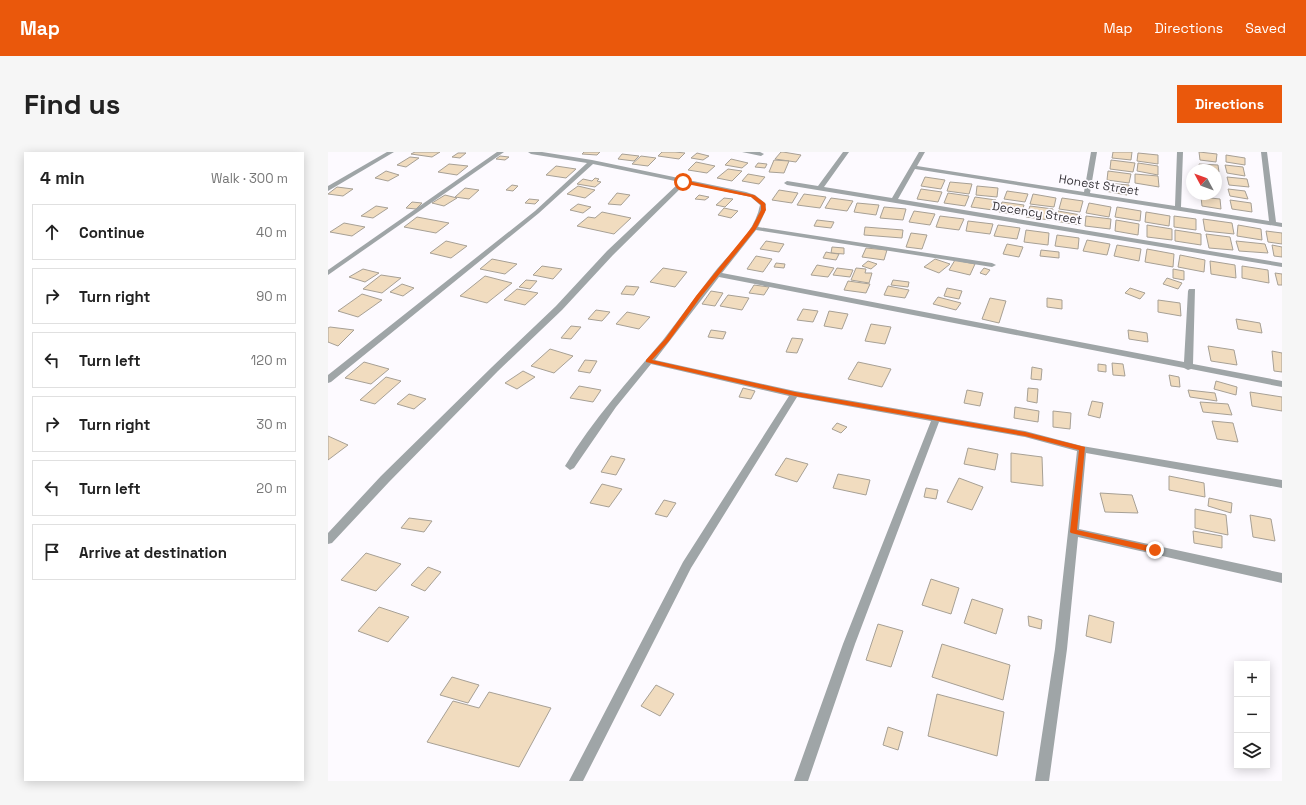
<!DOCTYPE html>
<meta charset="utf-8">
<style>
:root{--surface:#fff;--page:#f6f6f6;--text:#222;--muted:#767676;--line:#e0e0e0;--accent:#ea580c}
body{margin:0;font-family:"Space Grotesk",sans-serif;background:var(--page);color:var(--text)}
.controls{position:absolute;right:12px;bottom:12px;display:grid;overflow:hidden;border-radius:0px;box-shadow:0 2px 10px #0003}
.controls button{width:36px;height:36px;display:grid;place-items:center;padding:0;border:0;border-bottom:1px solid var(--line);background:var(--surface);color:var(--text);font:20px sans-serif}
.compass{position:absolute;left:858px;top:12px;width:36px;height:36px;border-radius:50%;background:var(--surface);box-shadow:0 2px 10px #0003;rotate:311deg}
.stop{position:absolute;width:12px;height:12px;margin:-9px;border:3px solid #ea580c;border-radius:50%;background:#fff}
.stop.end{background:#ea580c;border-color:#fff;box-shadow:0 1px 4px #0008}
.list{margin:0;padding:0;list-style:none}
h2{display:flex;justify-content:space-between;align-items:center;height:52px;margin:0;padding:0 16px;font-size:17px}
h2 small{font-size:13px;font-weight:400;color:var(--muted)}
.list li{display:grid;grid-template-columns:26px 1fr auto;gap:12px;align-items:center;box-sizing:border-box;height:56px;margin:0 8px 8px;padding:0 8px;border:1px solid var(--line);border-radius:0px}
.list b{display:block;font-size:15px;white-space:nowrap}
.list em{font-size:13px;font-style:normal;color:var(--muted)}
.icon{flex:none;width:22px;height:22px;fill:none;stroke:currentColor;stroke-width:2;stroke-linecap:round;stroke-linejoin:round}
.map{position:relative;flex:none;width:954px;height:629px;overflow:hidden;border-radius:0px}
header{display:flex;align-items:center;gap:24px;box-sizing:border-box;height:56px;padding:0 20px;background:var(--accent);color:#fff}
header strong{font-size:19px}
nav{display:flex;gap:22px;margin-inline-start:auto;font-size:14px}
.intro{display:flex;align-items:center;justify-content:space-between;box-sizing:border-box;height:96px;padding:0 24px}
h1{margin:0;font-size:28px}
.button{padding:10px 18px;border-radius:0px;background:var(--accent);color:#fff;font-size:14px;font-weight:700}
main{display:flex;gap:24px;padding:0 24px}
aside{flex:1;background:var(--surface);border-radius:0px;box-shadow:0 2px 10px #0003}
.map>svg:first-child{display:block}
.building{fill:#f1dcbf;stroke:#a7a095}
.lines{fill:none;stroke-linecap:round;stroke-linejoin:round}
.minor{fill:#9fa5a7;fill-rule:evenodd}
.route{fill:#ea580c}
.labels{text-anchor:middle;dominant-baseline:central;stroke-width:3.5;stroke-linejoin:round;paint-order:stroke}
.far-street-label{font-size:12px;fill:#39363b;stroke:#fdfaff}
</style>
<header>
<strong>Map</strong>
<nav><a>Map</a><a>Directions</a><a>Saved</a></nav>
</header>
<div class="intro"><h1>Find us</h1><a class="button">Directions</a></div>
<main>
<aside>
<h2>4 min<small>Walk · 300 m</small></h2>
<ul class="list">
<li><svg class="icon" aria-label="ahead" viewBox="0 0 24 24"><path d="M12 20V5M6 11l6-6 6 6"/></svg><div><b>Continue</b></div><em>40 m</em></li>
<li><svg class="icon" aria-label="right" viewBox="0 0 24 24"><path d="M7 20v-9h11M14 6l5 5-5 5"/></svg><div><b>Turn right</b></div><em>90 m</em></li>
<li><svg class="icon" aria-label="left" viewBox="0 0 24 24"><path d="M17 20v-9H6M10 6l-5 5 5 5"/></svg><div><b>Turn left</b></div><em>120 m</em></li>
<li><svg class="icon" aria-label="right" viewBox="0 0 24 24"><path d="M7 20v-9h11M14 6l5 5-5 5"/></svg><div><b>Turn right</b></div><em>30 m</em></li>
<li><svg class="icon" aria-label="left" viewBox="0 0 24 24"><path d="M17 20v-9H6M10 6l-5 5 5 5"/></svg><div><b>Turn left</b></div><em>20 m</em></li>
<li><svg class="icon" aria-label="arrive" viewBox="0 0 24 24"><path d="M6 21V4h12l-3 4 3 4H6"/></svg><div><b>Arrive at destination</b></div></li>
</ul>
</aside>
<div class="map">
<svg width="954" height="629" viewBox="0 0 954 629">
<rect width="100%" height="100%" fill="#fdfaff"/>
<!-- building -->
<g class="building">
<path d="M 87,0 L 112,0 L 104,5 L 83,2 Z"/>
<path d="M 256,0 L 272,0 L 269,3 L 254,2 Z"/>
<path d="M 334,0 L 347,0 L 357,1 L 351,7 L 330,4 Z"/>
<path d="M 453,0 L 455,0 L 473,3 L 468,10 L 447,7 Z"/>
<path d="M 785,0 L 804,0 L 803,8 L 784,6 Z"/>
<path d="M 871,0 L 889,2 L 888,10 L 872,8 Z"/>
<path d="M 130,1 L 138,1 L 132,6 L 124,5 Z"/>
<path d="M 369,1 L 381,4 L 375,8 L 363,6 Z"/>
<path d="M 810,1 L 830,3 L 830,12 L 809,9 Z"/>
<path d="M 294,2 L 311,4 L 306,9 L 290,7 Z"/>
<path d="M 898,3 L 917,6 L 917,13 L 898,10 Z"/>
<path d="M 172,4 L 181,5 L 177,8 L 168,7 Z"/>
<path d="M 313,4 L 328,6 L 320,14 L 304,12 Z"/>
<path d="M 82,5 L 91,6 L 78,15 L 69,13 Z"/>
<path d="M 403,7 L 420,11 L 414,16 L 397,13 Z"/>
<path d="M 446,8 L 461,9 L 456,21 L 441,20 Z"/>
<path d="M 783,8 L 807,11 L 805,20 L 782,17 Z"/>
<path d="M 368,10 L 387,14 L 379,21 L 360,18 Z"/>
<path d="M 430,11 L 439,12 L 437,16 L 427,15 Z"/>
<path d="M 810,11 L 830,14 L 830,23 L 809,19 Z"/>
<path d="M 121,12 L 140,14 L 129,23 L 110,20 Z"/>
<path d="M 871,12 L 890,13 L 891,20 L 888,20 L 888,18 L 873,18 Z"/>
<path d="M 897,13 L 915,15 L 917,24 L 899,21 Z"/>
<path d="M 228,14 L 248,17 L 238,26 L 218,23 Z"/>
<path d="M 400,17 L 414,19 L 404,29 L 389,26 Z"/>
<path d="M 58,19 L 71,23 L 60,29 L 47,26 Z"/>
<path d="M 780,19 L 803,22 L 801,31 L 779,28 Z"/>
<path d="M 420,22 L 437,25 L 431,32 L 414,29 Z"/>
<path d="M 807,22 L 830,24 L 831,35 L 807,31 Z"/>
<path d="M 597,25 L 617,28 L 613,37 L 593,34 Z"/>
<path d="M 899,25 L 919,27 L 921,35 L 901,33 Z"/>
<path d="M 267,26 L 271,27 L 269,29 L 273,30 L 267,35 L 249,32 L 255,27 L 264,29 Z"/>
<path d="M 622,30 L 644,32 L 641,42 L 619,39 Z"/>
<path d="M 776,31 L 801,33 L 799,43 L 777,39 Z"/>
<path d="M 184,33 L 190,34 L 185,39 L 178,38 Z"/>
<path d="M 250,34 L 267,38 L 257,46 L 239,42 Z"/>
<path d="M 649,34 L 670,36 L 669,45 L 648,43 Z"/>
<path d="M 9,35 L 25,37 L 15,44 L 0,42 Z"/>
<path d="M 137,36 L 151,38 L 141,47 L 127,45 Z"/>
<path d="M 593,37 L 614,40 L 610,50 L 589,47 Z"/>
<path d="M 900,37 L 917,39 L 920,47 L 902,44 Z"/>
<path d="M 451,38 L 470,41 L 464,51 L 444,48 Z"/>
<path d="M 679,39 L 700,42 L 697,50 L 676,47 Z"/>
<path d="M 289,41 L 302,43 L 293,53 L 280,52 Z"/>
<path d="M 620,41 L 641,44 L 637,54 L 616,51 Z"/>
<path d="M 476,42 L 498,45 L 492,56 L 469,53 Z"/>
<path d="M 705,42 L 728,46 L 726,55 L 702,52 Z"/>
<path d="M 117,43 L 129,46 L 116,54 L 104,51 Z"/>
<path d="M 371,43 L 381,45 L 377,48 L 367,47 Z"/>
<path d="M 647,45 L 668,48 L 665,58 L 643,55 Z"/>
<path d="M 873,45 L 892,47 L 893,57 L 874,54 Z"/>
<path d="M 396,46 L 405,47 L 397,55 L 388,53 Z"/>
<path d="M 503,46 L 525,49 L 519,59 L 497,56 Z"/>
<path d="M 734,46 L 755,49 L 752,60 L 731,57 Z"/>
<path d="M 201,47 L 211,48 L 207,52 L 197,51 Z"/>
<path d="M 902,48 L 923,51 L 924,60 L 904,57 Z"/>
<path d="M 84,50 L 94,51 L 88,57 L 78,56 Z"/>
<path d="M 674,50 L 696,53 L 693,63 L 671,60 Z"/>
<path d="M 529,51 L 551,53 L 548,63 L 526,60 Z"/>
<path d="M 761,51 L 783,55 L 781,65 L 758,61 Z"/>
<path d="M 250,52 L 263,55 L 255,61 L 242,58 Z"/>
<path d="M 48,54 L 60,56 L 45,66 L 33,64 Z"/>
<path d="M 702,54 L 725,57 L 722,68 L 698,65 Z"/>
<path d="M 556,55 L 578,57 L 575,68 L 552,66 Z"/>
<path d="M 789,55 L 813,59 L 812,69 L 787,65 Z"/>
<path d="M 396,56 L 410,59 L 403,66 L 390,63 Z"/>
<path d="M 586,59 L 607,62 L 602,73 L 581,70 Z"/>
<path d="M 730,59 L 753,63 L 752,73 L 727,69 Z"/>
<path d="M 274,60 L 303,66 L 286,82 L 249,74 L 260,65 L 267,66 Z"/>
<path d="M 818,60 L 842,64 L 841,74 L 817,70 Z"/>
<path d="M 612,64 L 636,67 L 631,78 L 608,75 Z"/>
<path d="M 758,64 L 783,67 L 782,77 L 757,74 Z"/>
<path d="M 846,64 L 868,67 L 868,78 L 846,75 Z"/>
<path d="M 89,65 L 121,71 L 108,81 L 76,75 Z"/>
<path d="M 875,67 L 904,71 L 906,82 L 877,79 Z"/>
<path d="M 489,68 L 506,70 L 503,76 L 486,74 Z"/>
<path d="M 788,68 L 811,72 L 810,83 L 787,79 Z"/>
<path d="M 640,69 L 665,72 L 662,82 L 638,79 Z"/>
<path d="M 16,71 L 37,75 L 24,84 L 2,80 Z"/>
<path d="M 670,73 L 692,76 L 689,87 L 666,84 Z"/>
<path d="M 819,73 L 844,77 L 844,88 L 819,85 Z"/>
<path d="M 910,73 L 933,77 L 934,88 L 909,84 Z"/>
<path d="M 537,75 L 575,78 L 574,86 L 536,83 Z"/>
<path d="M 698,78 L 721,81 L 720,93 L 696,90 Z"/>
<path d="M 847,78 L 873,82 L 873,93 L 847,89 Z"/>
<path d="M 938,79 L 954,81 L 954,92 L 940,90 Z"/>
<path d="M 583,81 L 599,83 L 594,97 L 578,95 Z"/>
<path d="M 878,82 L 902,85 L 905,98 L 881,96 Z"/>
<path d="M 729,83 L 751,86 L 750,97 L 727,94 Z"/>
<path d="M 759,88 L 782,92 L 779,103 L 755,99 Z"/>
<path d="M 118,89 L 139,94 L 123,106 L 102,101 Z"/>
<path d="M 438,89 L 456,92 L 451,100 L 432,97 Z"/>
<path d="M 908,89 L 937,92 L 940,101 L 911,99 Z"/>
<path d="M 679,92 L 695,95 L 691,105 L 675,102 Z"/>
<path d="M 789,93 L 813,97 L 811,109 L 786,104 Z"/>
<path d="M 944,93 L 954,95 L 954,105 L 946,104 Z"/>
<path d="M 504,95 L 516,96 L 516,102 L 503,101 Z"/>
<path d="M 538,96 L 559,98 L 556,108 L 534,105 Z"/>
<path d="M 819,97 L 846,102 L 845,115 L 817,110 Z"/>
<path d="M 713,98 L 731,100 L 731,106 L 712,104 Z"/>
<path d="M 498,100 L 503,101 L 511,102 L 508,108 L 495,106 Z"/>
<path d="M 852,103 L 877,108 L 876,120 L 850,115 Z"/>
<path d="M 428,104 L 444,107 L 435,120 L 419,117 Z"/>
<path d="M 164,107 L 189,112 L 177,122 L 152,117 Z"/>
<path d="M 607,107 L 622,112 L 611,121 L 596,115 Z"/>
<path d="M 627,108 L 647,112 L 642,123 L 621,118 Z"/>
<path d="M 540,109 L 549,112 L 543,117 L 534,114 Z"/>
<path d="M 882,109 L 907,113 L 908,126 L 883,122 Z"/>
<path d="M 448,111 L 457,112 L 456,116 L 446,115 Z"/>
<path d="M 489,113 L 506,116 L 500,125 L 483,123 Z"/>
<path d="M 214,114 L 234,117 L 225,127 L 205,123 Z"/>
<path d="M 914,114 L 940,118 L 941,131 L 914,126 Z"/>
<path d="M 335,116 L 359,120 L 347,135 L 322,130 Z"/>
<path d="M 509,116 L 525,118 L 522,125 L 505,123 Z"/>
<path d="M 528,116 L 538,117 L 537,121 L 544,121 L 541,131 L 523,128 Z"/>
<path d="M 656,116 L 662,118 L 658,123 L 652,121 Z"/>
<path d="M 35,117 L 51,121 L 37,130 L 21,125 Z"/>
<path d="M 845,117 L 856,119 L 856,128 L 845,126 Z"/>
<path d="M 947,121 L 954,122 L 954,133 L 950,133 Z"/>
<path d="M 53,123 L 73,126 L 54,141 L 35,137 Z"/>
<path d="M 157,124 L 184,131 L 159,151 L 132,144 Z"/>
<path d="M 839,126 L 854,131 L 850,137 L 835,132 Z"/>
<path d="M 198,128 L 209,129 L 202,137 L 191,135 Z"/>
<path d="M 565,128 L 581,130 L 580,135 L 563,133 Z"/>
<path d="M 520,129 L 542,132 L 538,141 L 516,138 Z"/>
<path d="M 74,132 L 86,136 L 75,144 L 62,140 Z"/>
<path d="M 426,133 L 441,135 L 436,143 L 421,141 Z"/>
<path d="M 298,134 L 311,135 L 306,143 L 293,142 Z"/>
<path d="M 560,134 L 581,138 L 577,146 L 556,143 Z"/>
<path d="M 619,136 L 634,139 L 631,147 L 616,144 Z"/>
<path d="M 802,136 L 817,141 L 812,147 L 797,141 Z"/>
<path d="M 189,137 L 210,141 L 197,153 L 176,148 Z"/>
<path d="M 383,139 L 395,141 L 387,154 L 374,152 Z"/>
<path d="M 34,142 L 54,148 L 30,165 L 10,159 Z"/>
<path d="M 400,143 L 421,146 L 414,158 L 392,154 Z"/>
<path d="M 610,145 L 633,151 L 628,158 L 605,152 Z"/>
<path d="M 662,146 L 678,149 L 671,171 L 654,167 Z"/>
<path d="M 719,146 L 734,148 L 734,157 L 719,155 Z"/>
<path d="M 830,148 L 852,151 L 853,164 L 830,160 Z"/>
<path d="M 475,157 L 490,159 L 485,170 L 469,168 Z"/>
<path d="M 268,158 L 282,160 L 274,169 L 260,167 Z"/>
<path d="M 501,159 L 520,162 L 514,177 L 496,174 Z"/>
<path d="M 299,160 L 322,165 L 311,177 L 288,172 Z"/>
<path d="M 908,167 L 932,171 L 934,181 L 910,177 Z"/>
<path d="M 543,172 L 563,175 L 557,192 L 537,189 Z"/>
<path d="M 243,174 L 253,175 L 243,187 L 233,186 Z"/>
<path d="M 2,175 L 26,178 L 10,194 L 0,190 L 0,176 Z"/>
<path d="M 383,178 L 398,180 L 395,187 L 380,185 Z"/>
<path d="M 800,178 L 819,181 L 820,190 L 801,187 Z"/>
<path d="M 464,186 L 475,187 L 469,201 L 458,200 Z"/>
<path d="M 880,194 L 906,198 L 909,213 L 883,209 Z"/>
<path d="M 222,197 L 245,204 L 226,221 L 203,214 Z"/>
<path d="M 944,199 L 954,201 L 954,220 L 946,219 Z"/>
<path d="M 257,208 L 269,209 L 262,221 L 250,219 Z"/>
<path d="M 36,210 L 61,217 L 43,232 L 17,226 Z"/>
<path d="M 530,210 L 563,217 L 554,235 L 520,227 Z"/>
<path d="M 784,211 L 795,212 L 797,224 L 785,223 Z"/>
<path d="M 770,212 L 778,213 L 778,220 L 770,219 Z"/>
<path d="M 704,215 L 714,217 L 713,228 L 703,227 Z"/>
<path d="M 195,219 L 207,225 L 189,237 L 177,231 Z"/>
<path d="M 841,223 L 851,225 L 852,235 L 843,234 Z"/>
<path d="M 58,225 L 73,229 L 47,252 L 32,248 Z"/>
<path d="M 888,229 L 909,235 L 908,243 L 886,237 Z"/>
<path d="M 251,234 L 273,238 L 265,250 L 242,246 Z"/>
<path d="M 415,236 L 427,239 L 423,247 L 411,245 Z"/>
<path d="M 700,236 L 710,237 L 709,251 L 699,249 Z"/>
<path d="M 639,238 L 655,241 L 652,254 L 636,251 Z"/>
<path d="M 860,238 L 887,241 L 889,249 L 862,245 Z"/>
<path d="M 922,240 L 954,245 L 954,259 L 924,254 Z"/>
<path d="M 81,242 L 98,247 L 86,257 L 69,252 Z"/>
<path d="M 764,249 L 775,251 L 772,266 L 760,263 Z"/>
<path d="M 872,250 L 900,252 L 904,263 L 875,260 Z"/>
<path d="M 687,255 L 711,259 L 710,270 L 686,266 Z"/>
<path d="M 725,259 L 743,261 L 742,277 L 725,275 Z"/>
<path d="M 884,269 L 905,271 L 910,290 L 889,287 Z"/>
<path d="M 509,271 L 519,275 L 513,281 L 504,277 Z"/>
<path d="M 0,284 L 20,293 L 0,308 Z"/>
<path d="M 640,296 L 670,302 L 667,318 L 636,312 Z"/>
<path d="M 683,301 L 714,305 L 715,334 L 683,330 Z"/>
<path d="M 283,304 L 297,307 L 288,323 L 273,320 Z"/>
<path d="M 458,306 L 480,312 L 469,330 L 447,323 Z"/>
<path d="M 510,322 L 542,328 L 538,343 L 505,336 Z"/>
<path d="M 841,324 L 876,331 L 877,345 L 841,338 Z"/>
<path d="M 631,326 L 655,335 L 644,358 L 619,350 Z"/>
<path d="M 274,332 L 294,337 L 281,355 L 262,351 Z"/>
<path d="M 598,336 L 610,338 L 608,347 L 596,345 Z"/>
<path d="M 772,341 L 804,343 L 810,361 L 777,360 Z"/>
<path d="M 881,346 L 904,351 L 903,361 L 880,354 Z"/>
<path d="M 336,348 L 348,351 L 339,365 L 327,362 Z"/>
<path d="M 867,357 L 898,363 L 900,383 L 867,376 Z"/>
<path d="M 922,363 L 943,367 L 947,389 L 925,385 Z"/>
<path d="M 81,366 L 104,369 L 96,380 L 73,376 Z"/>
<path d="M 865,379 L 894,384 L 894,396 L 866,391 Z"/>
<path d="M 38,401 L 73,412 L 48,439 L 13,428 Z"/>
<path d="M 100,415 L 113,420 L 97,439 L 83,433 Z"/>
<path d="M 603,427 L 631,436 L 623,462 L 594,453 Z"/>
<path d="M 644,447 L 675,457 L 668,482 L 636,471 Z"/>
<path d="M 51,455 L 81,465 L 60,490 L 30,479 Z"/>
<path d="M 761,463 L 786,470 L 783,491 L 758,484 Z"/>
<path d="M 700,464 L 714,468 L 713,477 L 701,474 Z"/>
<path d="M 550,472 L 575,479 L 563,515 L 538,508 Z"/>
<path d="M 614,492 L 682,513 L 675,548 L 604,525 Z"/>
<path d="M 124,525 L 151,533 L 140,551 L 112,543 Z"/>
<path d="M 328,533 L 346,542 L 332,564 L 313,554 Z"/>
<path d="M 161,540 L 223,556 L 191,615 L 99,590 L 125,549 L 151,556 Z"/>
<path d="M 609,542 L 676,560 L 669,604 L 600,584 Z"/>
<path d="M 560,575 L 575,580 L 570,598 L 555,593 Z"/>
</g>
<g class="lines">
<!-- minor -->
<g class="minor">
<path d="M 59,0 L 66,0 L 0,39 L 0,34 Z"/>
<path d="M 169,0 L 176,0 L 0,123 L 0,118 Z"/>
<path d="M 200,0 L 214,0 L 264,8 L 418,40 L 427,43 L 438,52 L 437,60 L 430,75 L 664,111 L 668,113 L 664,115 L 428,78 L 394,121 L 856,210 L 860,139 L 861,137 L 867,137 L 865,212 L 954,229 L 954,235 L 863,217 L 860,218 L 856,216 L 391,125 L 327,208 L 467,239 L 697,279 L 754,294 L 954,328 L 954,336 L 758,301 L 751,377 L 954,421 L 954,431 L 750,385 L 739,497 L 721,629 L 707,629 L 727,497 L 749,299 L 697,285 L 611,270 L 527,492 L 480,629 L 466,629 L 515,492 L 603,269 L 469,245 L 363,416 L 255,629 L 241,629 L 355,410 L 461,244 L 323,212 L 288,255 L 246,316 L 242,318 L 237,314 C 264,268 302,227 335,188 C 352,166 368,144 385,122 C 401,101 427,81 432,53 L 423,45 L 414,43 L 358,31 L 285,103 L 234,158 L 170,219 L 61,330 L 4,391 L 0,392 L 0,381 L 53,324 L 164,215 L 228,154 L 279,99 L 352,30 L 265,12 L 211,61 L 3,230 L 0,231 L 0,223 L 207,59 L 259,11 L 203,2 Z"/>
<path d="M 414,0 L 432,0 L 436,2 L 433,4 Z"/>
<path d="M 515,0 L 521,0 L 496,35 L 564,46 L 591,0 L 597,0 L 589,14 L 756,40 L 763,0 L 769,0 L 762,41 L 847,54 L 849,0 L 855,0 L 853,55 L 941,69 L 933,0 L 939,0 L 948,70 L 954,71 L 954,75 L 587,17 L 570,47 L 954,111 L 954,115 L 459,33 L 456,31 L 459,29 L 490,34 Z"/>
</g>
</g>
<!-- route -->
<path class="route" d="M 355,28 L 426,43 L 437,51 L 438,58 L 428,77 L 372,146 L 341,189 L 324,208 L 467,240 L 697,280 L 757,295 L 749,378 L 827,395 L 829,396 L 829,400 L 827,401 L 743,381 L 742,380 L 751,298 L 697,284 L 467,244 L 318,210 L 318,208 L 337,187 L 368,144 L 424,75 L 433,58 L 433,53 L 423,45 L 354,31 Z"/>
<g class="labels">
<!-- far-street labels -->
<g class="far-street-label">
<text transform="translate(771 33) rotate(9)">Honest Street</text>
<text transform="translate(709 61) rotate(9)">Decency Street</text>
</g>
</g>
</svg>
<div class="controls">
<button>+</button>
<button>−</button>
<button><svg class="icon" aria-label="layers" viewBox="0 0 24 24"><path d="M12 4l9 5-9 5-9-5zM3 14l9 5 9-5"/></svg></button>
</div>
<svg class="compass" viewBox="-18 -18 36 36"><path d="M0-13l5 13h-10z" fill="#e53935"/><path d="M0 13l5-13h-10z" fill="#767676"/></svg>
<div class="stop" style="left:355px;top:30px"></div>
<div class="stop end" style="left:827px;top:398px"></div>
</div>
</main>
